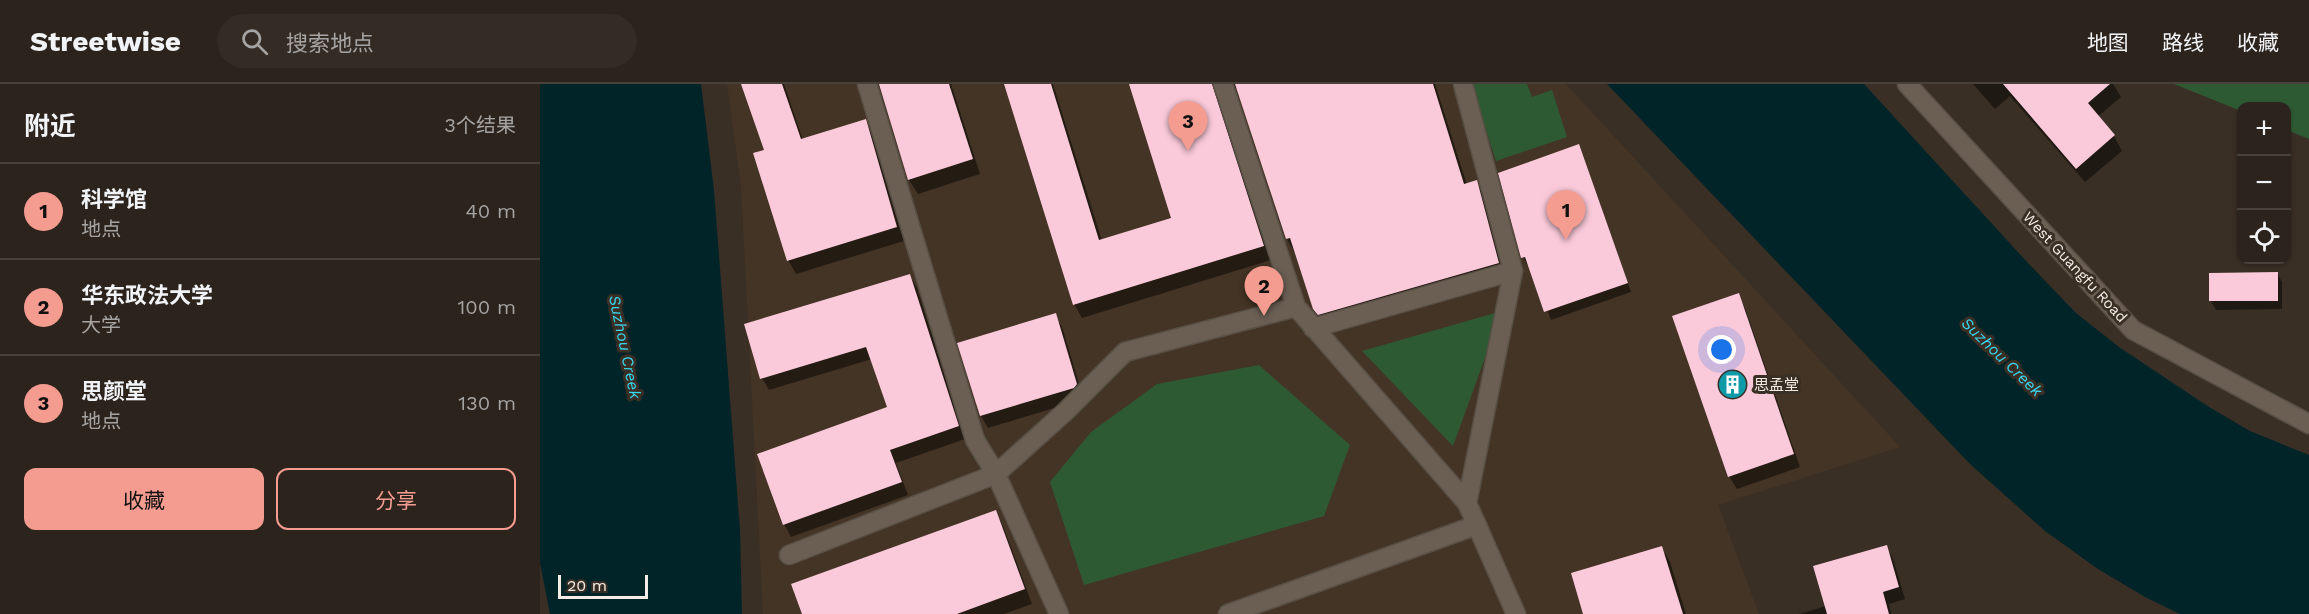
<!DOCTYPE html>
<html lang="zh">
<meta charset="utf-8">
<style>
:root{--surface:#2c231c;--page:#342b25;--text:#f1f3f6;--muted:#a6a4a3;--line:#48403b;--accent:#f59c91}
body{margin:0;font-family:"Work Sans","Noto Sans SC",sans-serif;background:var(--page);color:var(--text)}
.controls{position:absolute;right:18px;top:18px;display:grid;overflow:hidden;border-radius:12px;box-shadow:0 2px 4px #0004}
.controls button{width:54px;height:54px;display:grid;place-items:center;padding:0;border:0;border-bottom:2px solid var(--line);background:var(--surface);color:var(--text);font:30px sans-serif}
.scale{position:absolute;left:18px;bottom:15px;width:90px;box-sizing:border-box;padding-left:6px;border:3px solid #f4ede6;border-top:0;font-size:16px;line-height:21px;white-space:nowrap;color:#f4ede6;-webkit-text-stroke:4px #3a2f25;paint-order:stroke}
.you{position:absolute;left:1182px;top:266px;width:21px;height:21px;margin:-15px;border:4px solid #fff;border-radius:50%;background:#1a73e8;box-shadow:0 0 0 9px #1a73e833}
.badge{display:grid;place-items:center;width:39px;height:39px;border-radius:50%;background:var(--accent);color:#111;font-size:20px;font-weight:700}
.pin{position:absolute;translate:-50% -50px;filter:drop-shadow(0 2px 3px #0008)}
.pin::after{content:'';position:absolute;top:32px;width:21px;height:18px;background:inherit;clip-path:polygon(0 0,100% 0,50% 100%)}
.list{margin:0;padding:0;list-style:none}
h2{display:flex;justify-content:space-between;align-items:center;height:78px;margin:0;padding:0 24px;font-size:26px}
h2 small{font-size:20px;font-weight:400;color:var(--muted)}
.list li{display:grid;grid-template-columns:39px 1fr auto;gap:18px;align-items:center;box-sizing:border-box;height:96px;padding:0 24px;border-top:2px solid var(--line)}
.list b{display:block;font-size:22px;white-space:nowrap}
.list p{margin:0;font-size:20px;white-space:nowrap;color:var(--muted)}
.list em{font-size:20px;font-style:normal;color:var(--muted)}
.actions{display:flex;gap:12px;padding:18px 24px}
.actions a{flex:1;padding:14px 0;border:2px solid var(--accent);border-radius:12px;text-align:center;font-size:21px;color:var(--accent)}
.actions .main{background:var(--accent);color:#111}
.icon{flex:none;width:33px;height:33px;fill:none;stroke:currentColor;stroke-width:2;stroke-linecap:round;stroke-linejoin:round}
.map{position:relative;flex:none;width:1769px;height:530px;overflow:hidden}
header{display:flex;align-items:center;gap:36px;box-sizing:border-box;height:84px;padding:0 30px;background:var(--surface);border-bottom:2px solid var(--line)}
header strong{font-size:28px}
nav{display:flex;gap:33px;margin-inline-start:auto;font-size:21px}
.search{width:420px;height:54px;background:var(--page);display:flex;align-items:center;gap:15px;box-sizing:border-box;padding:0 21px;border-radius:33px;color:var(--muted);font-size:22px}
main{display:flex}
aside{flex:1;background:var(--surface)}
.map>svg:first-child{display:block}
.built{fill:#443425}
.green{fill:#2e5a33}
.water{fill:#012429}
.shadow{fill:#0007}
.building{fill:#fac9da}
.lines{fill:none;stroke-linecap:round;stroke-linejoin:round}
.minor-casing{stroke:#584f45;stroke-width:21}
.minor{stroke:#6b5f53;stroke-width:18}
.labels{text-anchor:middle;dominant-baseline:central;stroke-width:6;stroke-linejoin:round;paint-order:stroke}
.street-label{font-size:15px;fill:#f4ede6;stroke:#3a2f25}
.poi-label{font-size:15px;fill:#f4ede6;stroke:#3a2f25;text-anchor:start}
.water-label{font-size:16px;font-style:italic;fill:#37d8f0;stroke:#3a2f25}
</style>
<header>
<strong>Streetwise</strong>
<div class="search"><svg class="icon" aria-label="search" viewBox="0 0 24 24"><circle cx="10" cy="10" r="6"/><path d="M15 15l6 6"/></svg>搜索地点</div>
<nav><a>地图</a><a>路线</a><a>收藏</a></nav>
</header>
<main>
<aside>
<h2>附近<small>3个结果</small></h2>
<ul class="list">
<li><span class="badge">1</span><div><b>科学馆</b><p>地点</p></div><em>40 m</em></li>
<li><span class="badge">2</span><div><b>华东政法大学</b><p>大学</p></div><em>100 m</em></li>
<li><span class="badge">3</span><div><b>思颜堂</b><p>地点</p></div><em>130 m</em></li>
</ul>
<div class="actions"><a class="main">收藏</a><a>分享</a></div>
</aside>
<div class="map">
<svg width="1769" height="530" viewBox="0 0 1769 530">
<rect width="100%" height="100%" fill="#3a2f25"/>
<!-- built -->
<path class="built" d="M 187,0 L 1026,0 L 1360,363 L 1178,421 L 1219,530 L 223,530 L 201,102 Z"/>
<!-- green -->
<g class="green">
<path d="M 931,0 L 987,0 L 992,13 L 1012,6 L 1027,53 L 956,77 Z"/>
<path d="M 1634,0 L 1769,0 L 1769,55 L 1747,46 L 1746,22 L 1702,22 L 1701,27 Z"/>
<path d="M 962,227 L 913,362 L 822,267 Z"/>
<path d="M 719,281 L 810,361 L 784,432 L 544,501 L 510,398 L 551,348 L 617,300 Z"/>
</g>
<!-- water -->
<g class="water">
<path d="M 0,0 L 161,0 L 174,106 L 200,446 L 202,530 L 10,530 L 0,479 Z"/>
<path d="M 1067,0 L 1324,0 L 1487,178 L 1536,229 L 1579,263 L 1669,323 L 1710,347 L 1769,371 L 1769,530 L 1640,530 L 1605,513 L 1558,485 L 1505,447 L 1430,380 Z"/>
</g>
<!-- shadow -->
<g class="shadow">
<path d="M 203,0 L 244,0 L 263,56 L 325,37 L 333,51 L 364,157 L 256,190 L 248,176 L 226,67 Z"/>
<path d="M 340,0 L 411,0 L 440,90 L 378,110 L 369,96 Z"/>
<path d="M 466,0 L 513,0 L 562,157 L 633,135 L 591,0 L 895,0 L 927,101 L 936,98 L 944,112 L 966,193 L 783,239 L 774,224 L 755,169 L 747,155 L 698,5 L 689,3 L 682,7 L 680,19 L 731,176 L 542,234 L 534,220 Z"/>
<path d="M 1433,0 L 1573,0 L 1581,13 L 1557,33 L 1574,52 L 1582,67 L 1545,98 L 1470,12 L 1455,25 Z"/>
<path d="M 1038,62 L 1043,71 L 1091,208 L 1011,236 L 990,182 L 988,182 L 983,174 Z"/>
<path d="M 1737,189 L 1742,198 L 1742,225 L 1676,226 L 1671,217 Z"/>
<path d="M 370,192 L 377,204 L 425,355 L 356,379 L 368,411 L 251,453 L 244,440 L 349,324 L 332,275 L 229,306 L 222,294 Z"/>
<path d="M 1198,211 L 1205,224 L 1260,383 L 1197,405 L 1189,392 Z"/>
<path d="M 515,231 L 522,243 L 543,313 L 541,316 L 448,344 L 441,332 Z"/>
<path d="M 455,427 L 463,442 L 492,520 L 464,530 L 263,530 Z"/>
<path d="M 1346,463 L 1353,475 L 1365,515 L 1349,520 L 1351,530 L 1259,530 L 1286,522 Z"/>
<path d="M 1122,464 L 1130,478 L 1146,530 L 1045,530 Z"/>
</g>
<!-- building -->
<g class="building">
<path d="M 201,0 L 242,0 L 261,55 L 326,35 L 357,143 L 247,177 L 213,69 L 224,66 Z"/>
<path d="M 339,0 L 409,0 L 433,75 L 368,96 Z"/>
<path d="M 464,0 L 511,0 L 559,156 L 631,134 L 589,0 L 672,0 L 724,162 L 533,221 Z"/>
<path d="M 695,0 L 893,0 L 924,100 L 937,96 L 959,179 L 778,231 L 773,225 L 750,154 L 746,155 Z"/>
<path d="M 1463,0 L 1570,0 L 1548,19 L 1575,51 L 1536,85 Z"/>
<path d="M 1039,60 L 1088,199 L 1004,228 L 985,173 L 981,174 L 958,89 Z"/>
<path d="M 1738,188 L 1738,217 L 1669,217 L 1669,189 Z"/>
<path d="M 370,190 L 419,342 L 350,366 L 362,398 L 243,441 L 217,370 L 347,323 L 326,263 L 220,295 L 204,240 Z"/>
<path d="M 1199,209 L 1254,370 L 1188,393 L 1132,232 Z"/>
<path d="M 516,229 L 537,300 L 534,304 L 440,332 L 417,259 Z"/>
<path d="M 456,426 L 485,505 L 417,530 L 262,530 L 251,500 Z"/>
<path d="M 1347,461 L 1359,503 L 1343,508 L 1349,530 L 1287,530 L 1273,482 Z"/>
<path d="M 1122,462 L 1143,530 L 1043,530 L 1031,489 Z"/>
</g>
<g class="lines">
<defs>
<g id="minor">
<path d="M 327,0 L 435,356 L 456,390 L 519,530"/>
<path d="M 683,0 L 756,223 L 927,419 L 976,530"/>
<path d="M 923,0 L 973,187 L 927,419"/>
<path d="M 1367,0 L 1593,246 L 1769,340"/>
<path d="M 773,244 L 973,187"/>
<path d="M 249,471 L 456,390 L 526,327 L 585,268 L 756,223"/>
<path d="M 688,530 L 937,441"/>
</g>
</defs>
<!-- minor casing -->
<use href="#minor" class="minor-casing"/>
<!-- minor -->
<use href="#minor" class="minor"/>
</g>
<!-- icons -->
<defs>
<symbol id="building-disc" viewBox="-11 -11 22 22"><circle r="9.5" fill="#0f9aa8" stroke="#3a2f25"/><path d="M-4-6H4V6H1V3H-1V6H-4ZM-2.5-4.3h1.7v1.8h-1.7ZM.8-4.3h1.7v1.8H.8ZM-2.5-1h1.7V.8h-1.7ZM.8-1h1.7V.8H.8Z" fill="#fff"/></symbol>
</defs>
<g fill-rule="evenodd">
<use href="#building-disc" x="1176" y="284" width="33" height="33"/>
</g>
<g class="labels">
<!-- street labels -->
<g class="street-label">
<text transform="translate(1535 183) rotate(47)">West Guangfu Road</text>
</g>
<!-- poi labels -->
<g class="poi-label">
<text x="1214" y="301">思孟堂</text>
</g>
<!-- water labels -->
<g class="water-label">
<text transform="translate(85 263) rotate(78)">Suzhou Creek</text>
<text transform="translate(1462 273) rotate(44)">Suzhou Creek</text>
</g>
</g>
</svg>
<div class="controls">
<button>+</button>
<button>−</button>
<button><svg class="icon" aria-label="locate" viewBox="0 0 24 24"><circle cx="12" cy="12" r="6"/><path d="M12 2v4M12 18v4M2 12h4M18 12h4"/></svg></button>
</div>
<div class="scale">20 m</div>
<div class="you"></div>
<div class="pin badge" style="left:1026px;top:156px">1</div>
<div class="pin badge" style="left:724px;top:232px">2</div>
<div class="pin badge" style="left:648px;top:67px">3</div>
</div>
</main>
